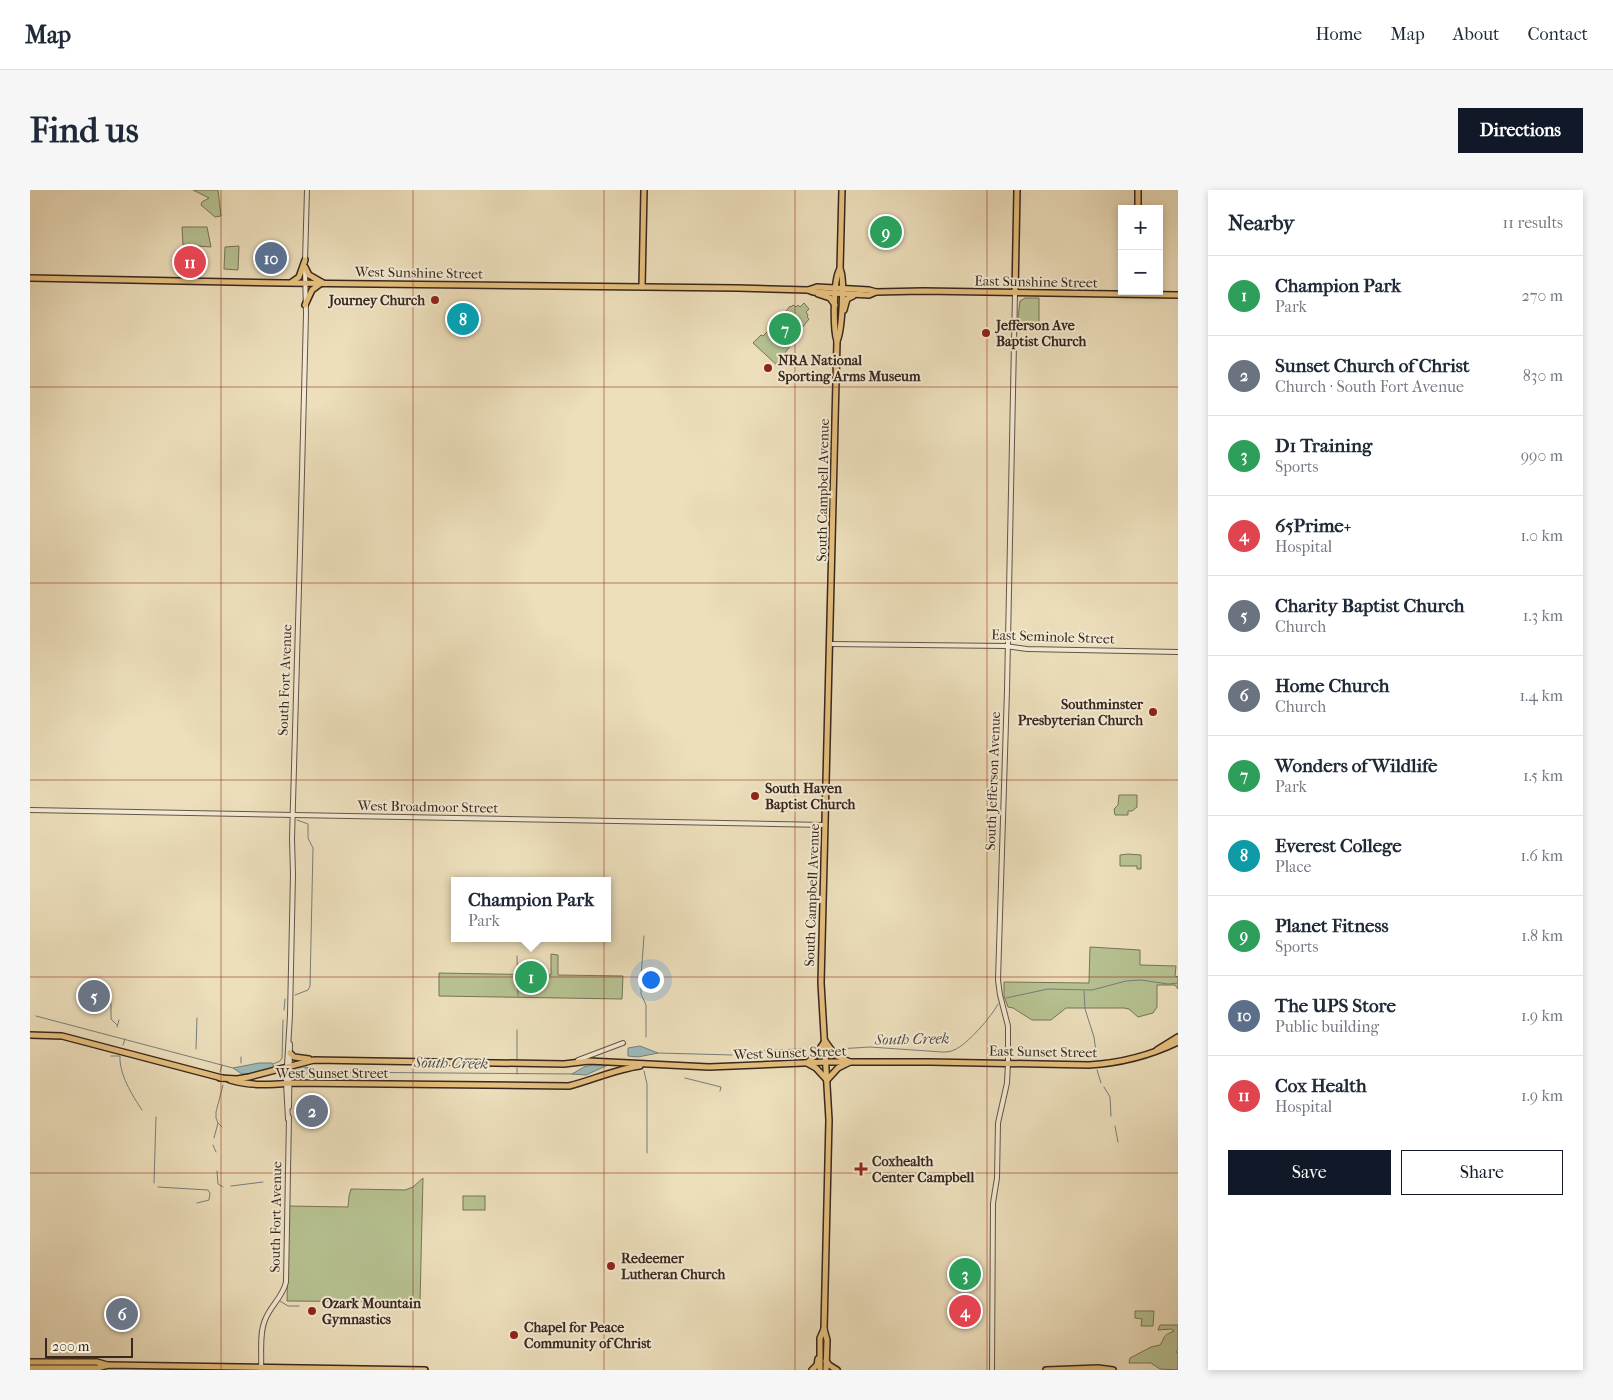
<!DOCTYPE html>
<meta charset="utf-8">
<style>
:root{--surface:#fff;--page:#f6f6f7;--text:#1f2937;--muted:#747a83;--line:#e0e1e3;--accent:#111827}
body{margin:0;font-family:"IM FELL French Canon",serif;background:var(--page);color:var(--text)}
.controls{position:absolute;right:15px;top:15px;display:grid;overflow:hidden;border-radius:0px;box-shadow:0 2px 8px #0003}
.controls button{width:45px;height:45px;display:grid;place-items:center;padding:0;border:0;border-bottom:1px solid var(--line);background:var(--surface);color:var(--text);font:25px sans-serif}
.scale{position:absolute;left:15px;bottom:12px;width:88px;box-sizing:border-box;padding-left:5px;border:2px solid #37271f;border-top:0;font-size:14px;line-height:18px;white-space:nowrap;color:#37271f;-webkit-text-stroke:4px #f3ead3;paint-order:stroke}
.you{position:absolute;left:620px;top:789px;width:18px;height:18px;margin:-12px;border:4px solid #fff;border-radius:50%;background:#1a73e8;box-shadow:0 0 0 8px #1a73e833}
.badge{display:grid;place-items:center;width:32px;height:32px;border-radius:50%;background:var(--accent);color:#fff;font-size:16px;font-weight:700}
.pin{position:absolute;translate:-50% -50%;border:2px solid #fff;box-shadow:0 1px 5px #0006}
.popup{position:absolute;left:421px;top:687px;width:160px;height:65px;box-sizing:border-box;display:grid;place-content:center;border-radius:0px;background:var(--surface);filter:drop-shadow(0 1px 4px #0005);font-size:16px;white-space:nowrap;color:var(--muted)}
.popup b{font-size:19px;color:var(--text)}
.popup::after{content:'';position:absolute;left:50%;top:100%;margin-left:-10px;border:10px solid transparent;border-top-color:var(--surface)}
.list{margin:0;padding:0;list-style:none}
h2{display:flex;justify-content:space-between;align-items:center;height:65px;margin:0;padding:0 20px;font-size:21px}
h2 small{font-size:16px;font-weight:400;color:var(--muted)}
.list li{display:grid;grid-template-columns:32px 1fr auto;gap:15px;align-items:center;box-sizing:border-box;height:80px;padding:0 20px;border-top:1px solid var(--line)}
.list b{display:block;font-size:19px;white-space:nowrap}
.list p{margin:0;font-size:16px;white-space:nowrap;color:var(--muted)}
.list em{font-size:16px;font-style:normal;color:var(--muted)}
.actions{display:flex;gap:10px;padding:15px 20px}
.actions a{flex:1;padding:11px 0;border:1px solid var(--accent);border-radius:0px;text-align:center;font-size:18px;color:var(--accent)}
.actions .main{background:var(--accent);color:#fff}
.map{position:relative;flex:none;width:1148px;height:1180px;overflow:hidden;border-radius:0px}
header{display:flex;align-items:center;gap:30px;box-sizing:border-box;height:70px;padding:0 25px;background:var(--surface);border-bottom:1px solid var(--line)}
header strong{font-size:24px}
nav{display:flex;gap:28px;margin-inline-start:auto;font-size:18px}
.intro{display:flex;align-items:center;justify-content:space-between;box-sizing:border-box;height:120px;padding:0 30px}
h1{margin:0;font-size:35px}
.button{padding:12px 22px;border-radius:0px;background:var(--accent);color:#fff;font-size:18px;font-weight:700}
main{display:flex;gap:30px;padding:0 30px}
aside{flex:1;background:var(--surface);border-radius:0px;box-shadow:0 2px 8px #0003}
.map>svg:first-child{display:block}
.green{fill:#b7c292;stroke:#777458}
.water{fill:#9dbaba;stroke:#747f7c}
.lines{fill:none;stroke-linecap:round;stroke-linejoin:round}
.stream{stroke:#747f7c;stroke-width:1}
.minor-casing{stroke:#645546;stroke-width:6}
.major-casing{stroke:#37271f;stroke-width:8}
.minor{stroke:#f3ead3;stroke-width:4}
.major{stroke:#e6c07e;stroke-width:5}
.grid{fill:none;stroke:#8f2418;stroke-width:1;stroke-opacity:0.55}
.poi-dot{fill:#8f2418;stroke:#f3ead3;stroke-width:2}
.labels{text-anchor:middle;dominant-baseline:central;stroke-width:4;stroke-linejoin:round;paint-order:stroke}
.street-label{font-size:14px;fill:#37271f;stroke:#f3ead3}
.poi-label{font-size:14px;font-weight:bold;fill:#37271f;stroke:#f3ead3;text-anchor:start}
.water-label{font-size:15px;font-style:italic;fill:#504c46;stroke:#f3ead3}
</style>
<header>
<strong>Map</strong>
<nav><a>Home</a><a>Map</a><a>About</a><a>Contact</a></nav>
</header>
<div class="intro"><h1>Find us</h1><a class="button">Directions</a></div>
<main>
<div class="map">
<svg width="1148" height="1180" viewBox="0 0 1148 1180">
<rect width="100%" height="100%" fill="#eddfbc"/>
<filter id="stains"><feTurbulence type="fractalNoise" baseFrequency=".004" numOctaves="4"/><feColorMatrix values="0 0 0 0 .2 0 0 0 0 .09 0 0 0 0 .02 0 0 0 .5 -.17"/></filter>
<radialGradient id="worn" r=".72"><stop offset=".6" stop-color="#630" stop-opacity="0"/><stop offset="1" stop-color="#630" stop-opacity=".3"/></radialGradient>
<!-- green -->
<g class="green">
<path d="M 163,0 L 188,0 L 191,26 L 185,27 L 171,15 L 172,12 L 179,8 Z"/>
<path d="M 152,37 L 177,37 L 181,57 L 153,55 Z"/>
<path d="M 209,56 L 208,80 L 194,79 L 195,57 Z"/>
<path d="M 995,108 L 1009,108 L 1009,136 L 987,136 L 990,111 Z"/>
<path d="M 774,113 L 779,119 L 776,122 L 778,125 L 777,127 L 779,129 L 772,138 L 765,139 L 770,143 L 754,164 L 757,167 L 749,177 L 723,153 L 731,145 L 733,146 L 741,138 L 744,140 L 752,131 L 750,129 L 760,116 L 761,117 L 763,115 L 766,117 L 768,115 L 770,117 Z"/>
<path d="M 1089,605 L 1107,605 L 1107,617 L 1102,621 L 1098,621 L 1098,625 L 1085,625 L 1084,619 L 1088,615 Z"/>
<path d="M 1098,664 L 1111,665 L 1111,679 L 1107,679 L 1107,676 L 1090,676 L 1090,665 Z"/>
<path d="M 1060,757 L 1110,760 L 1110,775 L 1146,776 L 1145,786 L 1148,787 L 1148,799 L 1145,795 L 1127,795 L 1127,817 L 1123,823 L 1108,827 L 1099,819 L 1094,818 L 1036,818 L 1021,830 L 1002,830 L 983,818 L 978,817 L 974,806 L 974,792 L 1059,793 Z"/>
<path d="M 521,764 L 528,765 L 528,785 L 593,786 L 592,809 L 409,806 L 409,783 L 521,785 Z"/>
<path d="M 393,988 L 390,1112 L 257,1111 L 259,1016 L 318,1017 L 319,1006 L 321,999 L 375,1000 L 383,997 Z"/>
<rect x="433" y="1006" width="22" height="14"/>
<path d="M 1105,1121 L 1124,1121 L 1123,1136 L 1111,1136 L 1112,1129 L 1105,1128 Z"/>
<path d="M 1130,1135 L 1148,1135 L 1148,1160 L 1146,1162 L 1148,1163 L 1148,1180 L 1130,1179 L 1121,1173 L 1099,1173 L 1100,1168 L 1121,1157 L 1130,1155 C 1137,1144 1131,1147 1144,1141 L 1141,1139 L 1128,1140 Z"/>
</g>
<!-- water -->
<g class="water">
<path d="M 610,856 L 628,863 L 608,867 L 598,866 L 598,858 Z"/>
<path d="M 229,873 L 242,873 L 244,877 L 223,883 L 212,884 L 203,878 Z"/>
<path d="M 562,875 L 578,875 L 556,885 L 542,884 L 554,877 Z"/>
<path d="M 266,877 L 276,877 L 293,882 C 284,886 273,889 263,886 L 264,878 Z"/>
</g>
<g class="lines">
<!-- stream -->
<g class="stream">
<path d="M 487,766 L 488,806"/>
<path d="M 611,787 L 614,746"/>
<path d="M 611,794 L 611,804 L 616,815 L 616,847"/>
<path d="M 1054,801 L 1055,819 L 1064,847 L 1067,869"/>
<path d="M 265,805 L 278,800 L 280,796 L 283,658 L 278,648 L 278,634 L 267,630"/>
<path d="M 976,808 L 1018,799 L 1062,800 L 1096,791 L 1111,790 L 1138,794 L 1148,793"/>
<path d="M 81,813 L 81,829 L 87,835"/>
<path d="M 254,820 L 255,809"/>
<path d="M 6,826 L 203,878"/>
<path d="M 87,837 L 89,830"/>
<path d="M 93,855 L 95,849"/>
<path d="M 166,859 L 167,828"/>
<path d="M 807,859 L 840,857 L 912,862 C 916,862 920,862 924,860 C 937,855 962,826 968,814"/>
<path d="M 628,863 L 702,865"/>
<path d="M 711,864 L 740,860 L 772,859"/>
<path d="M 81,866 L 90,866 C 89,884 102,905 112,920"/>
<path d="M 487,869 L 487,840"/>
<path d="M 211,873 L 211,867"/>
<path d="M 243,874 L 250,871 L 252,868 L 253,830"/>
<path d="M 1067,880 L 1071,893"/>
<path d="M 614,881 L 617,894 L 617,963"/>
<path d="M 190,882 L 192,875"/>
<path d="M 292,882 L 543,884"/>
<path d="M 487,884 L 487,878"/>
<path d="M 655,888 L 691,897 L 690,901"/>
<path d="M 1074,897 L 1080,907 L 1081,926"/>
<path d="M 188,933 L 192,937"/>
<path d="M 1085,936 L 1088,952"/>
<path d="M 184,948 L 188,933 L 186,928 L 186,922 L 193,895"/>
<path d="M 183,955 L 186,962"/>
<path d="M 187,981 L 188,994 L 193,997"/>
<path d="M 124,993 L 126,927"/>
<path d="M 201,996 L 233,992"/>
<path d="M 128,997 L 178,1000 L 180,1003 L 179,1010 L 167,1013"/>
<path d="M 250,1111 L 258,1116 L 269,1116"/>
</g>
<defs>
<g id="minor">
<path d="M 275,72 L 277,0"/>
<path d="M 800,454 L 975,456 L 997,459 L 1148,462"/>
<path d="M 0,620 L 795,635"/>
<path d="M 548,870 L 593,853"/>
<path d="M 259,917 L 260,854"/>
<path d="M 258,929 L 256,893 L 260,825 L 263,684 L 262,649 L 270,362 L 276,124 L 275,79"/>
<path d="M 231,1178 C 232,1163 229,1144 235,1130 C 240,1116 253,1107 256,1092 L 259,927"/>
<path d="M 962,1180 L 963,1013 L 967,988 L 968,933 L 977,893 L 978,873 L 978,836 L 970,805 L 968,790 L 977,500 L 985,103"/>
</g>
<g id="major">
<path d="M 1108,19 L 1108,0"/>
<path d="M 275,77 L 279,85 L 293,93"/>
<path d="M 0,88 L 254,93 L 707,98 L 778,100 L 783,102 L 839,105 L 846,102"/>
<path d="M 262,92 L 269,87 L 275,70"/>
<path d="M 612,97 L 614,0"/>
<path d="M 778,100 L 787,97 L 839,100 L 846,102 L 893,101 L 1148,105"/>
<path d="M 985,103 L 987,0"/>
<path d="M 788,104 L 800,108 L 805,115"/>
<path d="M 275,115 L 282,100 L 290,94"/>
<path d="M 814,120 L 817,109 L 823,106"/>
<path d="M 807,151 C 812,141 815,88 810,79"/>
<path d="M 0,845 L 32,846 L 51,851 L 192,888"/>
<path d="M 795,851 L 805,865 L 820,872 L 808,878 L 797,890 L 786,878 L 777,873 L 786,865 Z"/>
<path d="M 1127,860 L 1148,847"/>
<path d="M 260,863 L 264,867 L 279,869"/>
<path d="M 190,888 L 207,889 L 219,887 L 284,870 L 534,874 L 559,871 L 679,877 L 796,872 L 900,872 L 1059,875 C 1091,873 1119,866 1148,852"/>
<path d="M 200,890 C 220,896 239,895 260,893 L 539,896 C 563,890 586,879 610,876"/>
<path d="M 796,1171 L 799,1175 L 807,1180"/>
<path d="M 0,1172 L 67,1172 L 77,1175"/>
<path d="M 0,1178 L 68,1178 L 78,1175 L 395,1180"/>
<path d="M 782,1180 L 787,1175 L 788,1169"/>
<path d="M 790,1180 L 790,1148 L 794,1139"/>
<path d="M 796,1180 L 797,1150 L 794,1139 L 799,930 L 791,793 L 807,151 C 803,139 803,89 810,79 L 812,0"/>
<path d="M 1016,1180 L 1068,1178 L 1083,1180"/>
</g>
</defs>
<!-- minor casing -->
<use href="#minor" class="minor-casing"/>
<!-- major casing -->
<use href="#major" class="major-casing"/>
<!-- minor -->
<use href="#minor" class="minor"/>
<!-- major -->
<use href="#major" class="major"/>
</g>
<!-- grid -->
<path class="grid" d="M 191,0 L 191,1180M 383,0 L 383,1180M 574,0 L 574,1180M 765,0 L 765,1180M 957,0 L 957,1180M 0,197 L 1148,197M 0,393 L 1148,393M 0,590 L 1148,590M 0,787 L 1148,787M 0,983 L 1148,983"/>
<!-- markers -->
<g class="poi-dot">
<circle cx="405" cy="110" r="5"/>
<circle cx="956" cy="143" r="5"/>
<circle cx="738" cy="178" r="5"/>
<circle cx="1123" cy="522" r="5"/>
<circle cx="725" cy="606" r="5"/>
<path d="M828.5 971.5h5v5h5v5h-5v5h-5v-5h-5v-5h5z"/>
<circle cx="581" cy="1076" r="5"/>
<circle cx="282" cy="1121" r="5"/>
<circle cx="484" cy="1145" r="5"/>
</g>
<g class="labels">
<!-- street labels -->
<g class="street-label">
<text transform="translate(389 83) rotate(1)">West Sunshine Street</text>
<text transform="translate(1006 92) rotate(1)">East Sunshine Street</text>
<text transform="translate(793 300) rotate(-89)">South Campbell Avenue</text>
<text transform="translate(1023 447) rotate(2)">East Seminole Street</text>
<text transform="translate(255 490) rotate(-88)">South Fort Avenue</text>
<text transform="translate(963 591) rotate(-88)">South Jefferson Avenue</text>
<text transform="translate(398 617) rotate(1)">West Broadmoor Street</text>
<text transform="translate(782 705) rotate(-88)">South Campbell Avenue</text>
<text transform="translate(1013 862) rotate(1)">East Sunset Street</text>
<text transform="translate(760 863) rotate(-2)">West Sunset Street</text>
<text x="302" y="883">West Sunset Street</text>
<text transform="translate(246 1027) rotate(-89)">South Fort Avenue</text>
</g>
<!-- poi labels -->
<g class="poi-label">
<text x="395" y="110" text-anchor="end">Journey Church</text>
<text x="966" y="135">Jefferson Ave<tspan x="966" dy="16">Baptist Church</tspan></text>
<text x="748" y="170">NRA National<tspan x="748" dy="16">Sporting Arms Museum</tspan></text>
<text x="1113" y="514" text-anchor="end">Southminster<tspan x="1113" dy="16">Presbyterian Church</tspan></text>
<text x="735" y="598">South Haven<tspan x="735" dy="16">Baptist Church</tspan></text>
<text x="842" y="971">Coxhealth<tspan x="842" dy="16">Center Campbell</tspan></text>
<text x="591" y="1068">Redeemer<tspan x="591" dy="16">Lutheran Church</tspan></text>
<text x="292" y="1113">Ozark Mountain<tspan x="292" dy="16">Gymnastics</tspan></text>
<text x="494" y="1137">Chapel for Peace<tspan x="494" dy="16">Community of Christ</tspan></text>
</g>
<!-- water labels -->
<g class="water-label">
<text transform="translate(882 849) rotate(-1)">South Creek</text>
<text transform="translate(421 873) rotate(1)">South Creek</text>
</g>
</g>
<rect width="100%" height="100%" filter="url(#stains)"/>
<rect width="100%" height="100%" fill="url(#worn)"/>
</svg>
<div class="controls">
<button>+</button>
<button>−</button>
</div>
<div class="scale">200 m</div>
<div class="you"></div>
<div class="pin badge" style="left:501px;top:787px;background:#2e9e5b">1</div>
<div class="popup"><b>Champion Park</b>Park</div>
<div class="pin badge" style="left:282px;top:921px;background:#6b7280">2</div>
<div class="pin badge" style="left:935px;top:1084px;background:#2e9e5b">3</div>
<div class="pin badge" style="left:935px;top:1121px;background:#e0444e">4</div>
<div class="pin badge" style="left:64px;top:806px;background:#6b7280">5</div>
<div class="pin badge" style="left:92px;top:1124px;background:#6b7280">6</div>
<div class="pin badge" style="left:755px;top:139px;background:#2e9e5b">7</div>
<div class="pin badge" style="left:433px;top:129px;background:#0f9aa8">8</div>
<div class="pin badge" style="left:856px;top:42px;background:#2e9e5b">9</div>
<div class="pin badge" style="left:241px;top:68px;background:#5c6f8a">10</div>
<div class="pin badge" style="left:160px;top:72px;background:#e0444e">11</div>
</div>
<aside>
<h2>Nearby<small>11 results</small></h2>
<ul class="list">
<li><span class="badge" style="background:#2e9e5b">1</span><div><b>Champion Park</b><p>Park</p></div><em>270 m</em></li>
<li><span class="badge" style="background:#6b7280">2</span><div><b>Sunset Church of Christ</b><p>Church · South Fort Avenue</p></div><em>830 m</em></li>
<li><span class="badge" style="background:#2e9e5b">3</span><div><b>D1 Training</b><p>Sports</p></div><em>990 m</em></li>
<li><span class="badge" style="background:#e0444e">4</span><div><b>65Prime+</b><p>Hospital</p></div><em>1.0 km</em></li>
<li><span class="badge" style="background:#6b7280">5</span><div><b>Charity Baptist Church</b><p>Church</p></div><em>1.3 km</em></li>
<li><span class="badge" style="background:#6b7280">6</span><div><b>Home Church</b><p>Church</p></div><em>1.4 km</em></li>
<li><span class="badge" style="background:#2e9e5b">7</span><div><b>Wonders of Wildlife</b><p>Park</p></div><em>1.5 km</em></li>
<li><span class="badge" style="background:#0f9aa8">8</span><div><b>Everest College</b><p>Place</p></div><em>1.6 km</em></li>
<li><span class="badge" style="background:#2e9e5b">9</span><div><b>Planet Fitness</b><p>Sports</p></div><em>1.8 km</em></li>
<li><span class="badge" style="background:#5c6f8a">10</span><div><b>The UPS Store</b><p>Public building</p></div><em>1.9 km</em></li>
<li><span class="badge" style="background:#e0444e">11</span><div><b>Cox Health</b><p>Hospital</p></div><em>1.9 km</em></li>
</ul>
<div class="actions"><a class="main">Save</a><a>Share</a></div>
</aside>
</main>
